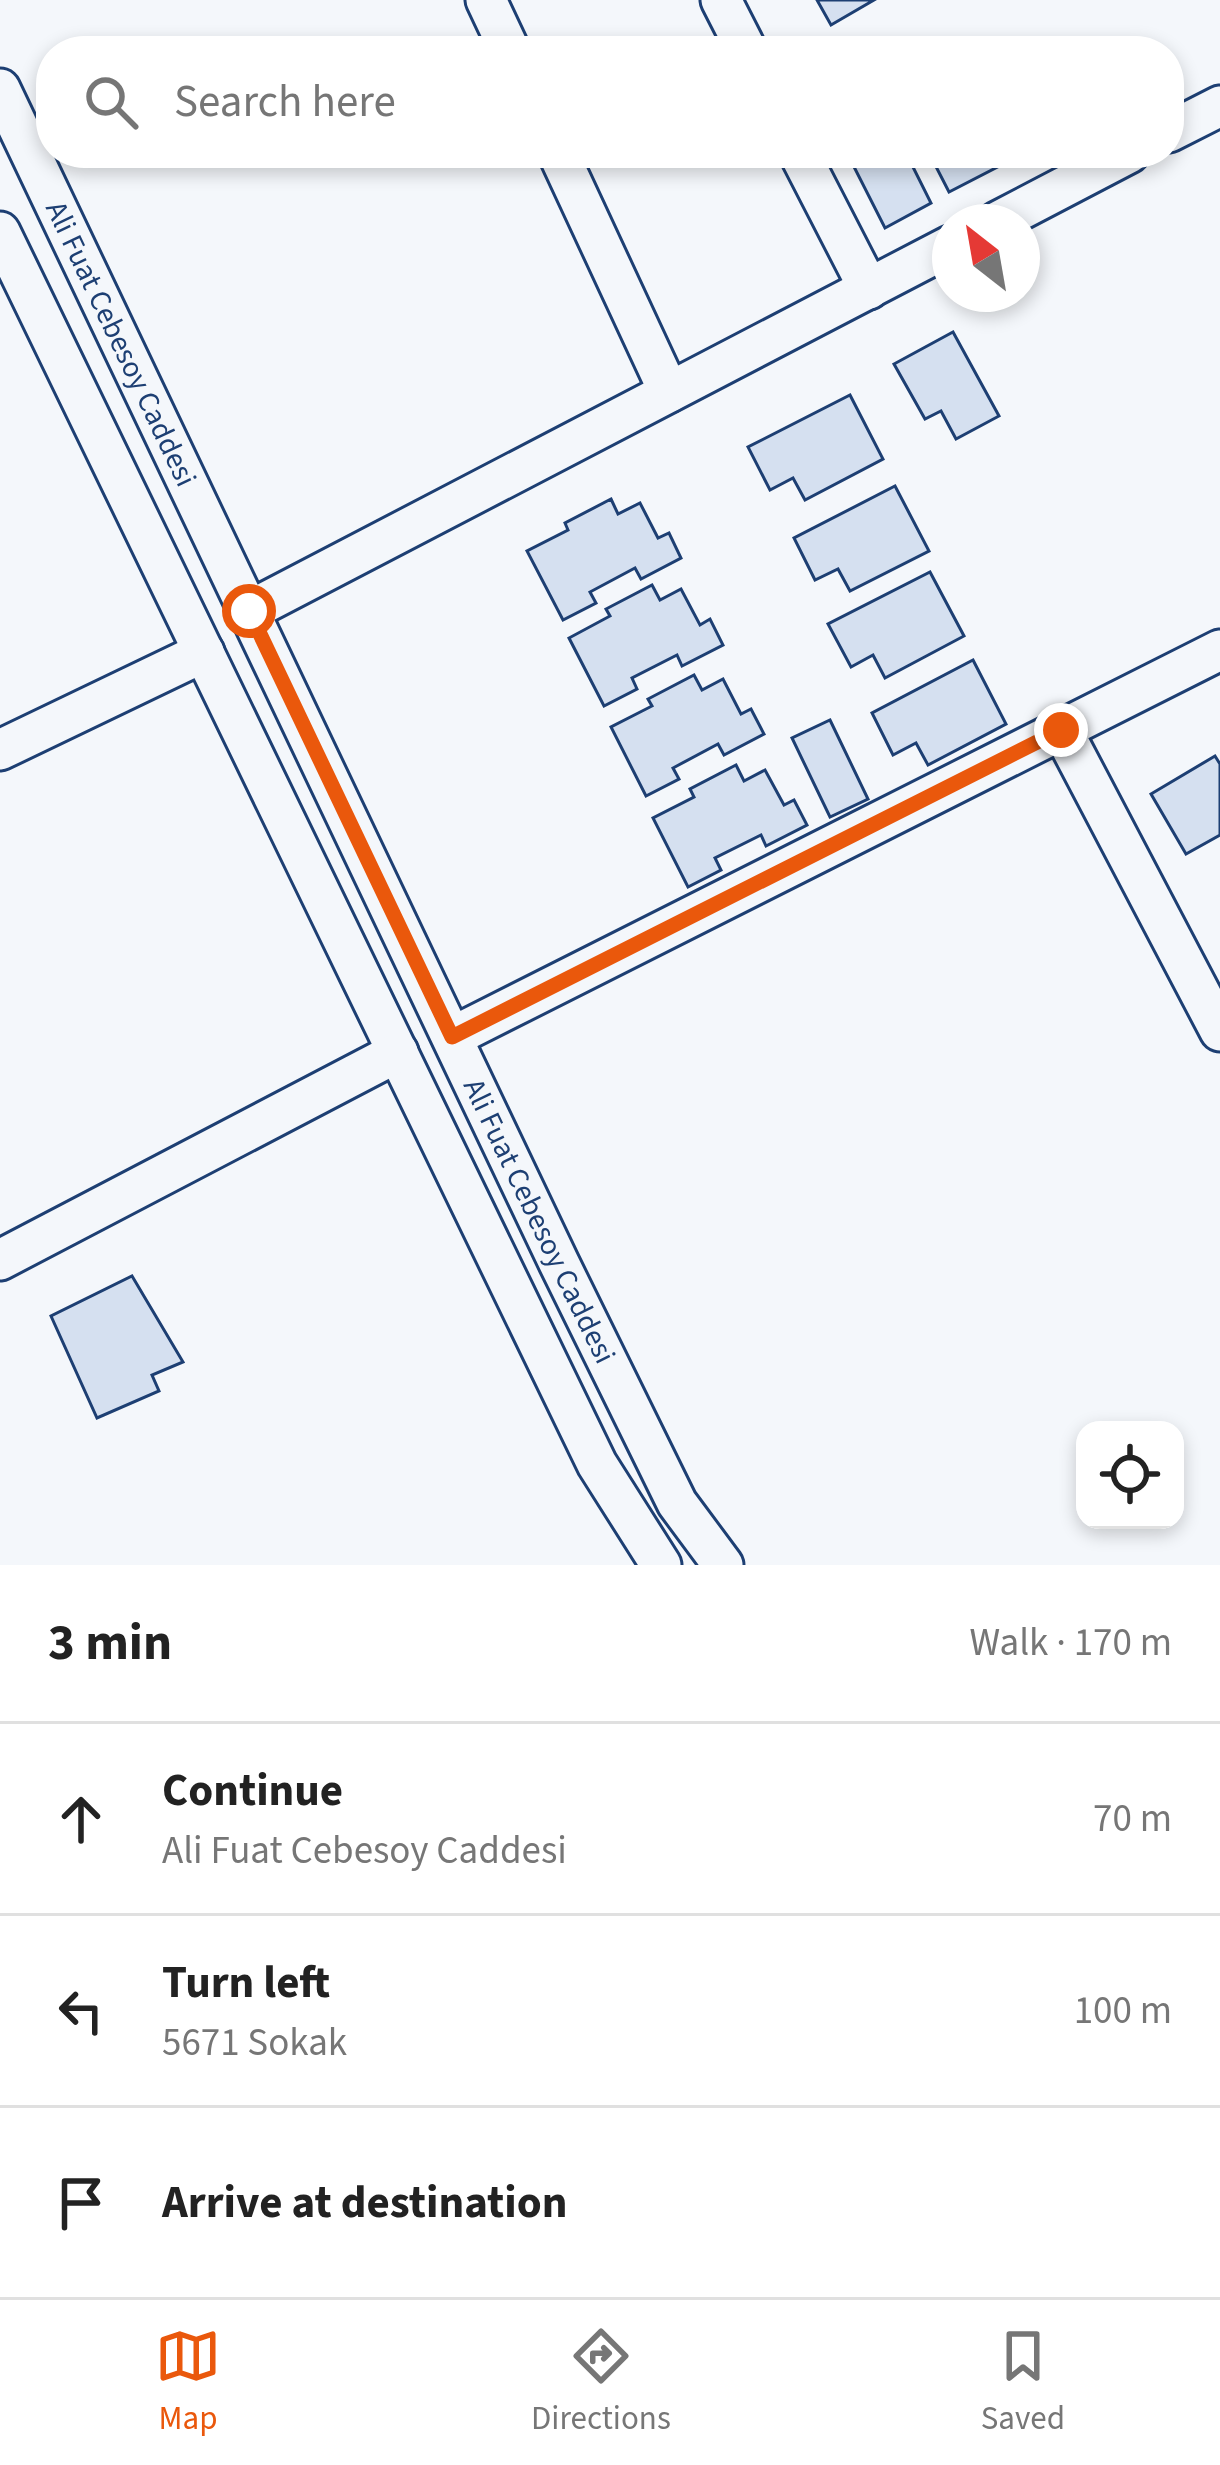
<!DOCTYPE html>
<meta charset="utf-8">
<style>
:root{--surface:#fff;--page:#f2f2f2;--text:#222;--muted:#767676;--line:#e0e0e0;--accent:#ea580c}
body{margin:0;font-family:"Source Sans 3",sans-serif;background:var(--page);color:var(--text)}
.controls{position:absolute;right:36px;bottom:36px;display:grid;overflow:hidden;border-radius:24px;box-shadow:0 6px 18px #0003}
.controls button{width:108px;height:108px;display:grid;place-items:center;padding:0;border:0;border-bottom:3px solid var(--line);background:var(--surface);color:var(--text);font:60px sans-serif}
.compass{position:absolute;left:932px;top:204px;width:108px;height:108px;border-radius:50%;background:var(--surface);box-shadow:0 6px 18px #0003;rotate:329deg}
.stop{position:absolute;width:36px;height:36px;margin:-27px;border:9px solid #ea580c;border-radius:50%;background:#fff}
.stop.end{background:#ea580c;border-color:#fff;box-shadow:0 3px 12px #0008}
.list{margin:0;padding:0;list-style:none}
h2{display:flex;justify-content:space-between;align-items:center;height:156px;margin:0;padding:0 48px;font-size:51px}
h2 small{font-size:39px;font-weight:400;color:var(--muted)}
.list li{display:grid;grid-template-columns:78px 1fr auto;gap:36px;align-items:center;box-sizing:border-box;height:192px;padding:0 48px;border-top:3px solid var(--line)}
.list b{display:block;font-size:45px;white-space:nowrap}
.list p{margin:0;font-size:39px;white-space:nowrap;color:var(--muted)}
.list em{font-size:39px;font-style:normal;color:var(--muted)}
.icon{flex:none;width:66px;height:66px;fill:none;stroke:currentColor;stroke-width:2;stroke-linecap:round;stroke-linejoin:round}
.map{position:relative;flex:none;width:1220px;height:1565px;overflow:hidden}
.search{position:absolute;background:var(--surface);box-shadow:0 6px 18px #0003;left:36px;right:36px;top:36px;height:132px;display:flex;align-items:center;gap:30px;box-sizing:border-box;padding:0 42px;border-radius:48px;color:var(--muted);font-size:45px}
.sheet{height:732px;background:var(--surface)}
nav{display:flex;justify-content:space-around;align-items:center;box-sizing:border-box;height:168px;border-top:3px solid var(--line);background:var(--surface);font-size:33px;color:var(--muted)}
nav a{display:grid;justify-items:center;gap:6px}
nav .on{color:var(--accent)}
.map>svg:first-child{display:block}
.building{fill:#d5e0f0;stroke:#1d3f73;stroke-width:3}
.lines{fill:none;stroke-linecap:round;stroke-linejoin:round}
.street-casing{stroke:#1d3f73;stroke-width:45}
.street{stroke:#f4f7fb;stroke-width:39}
.route{stroke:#ea580c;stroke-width:15}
.labels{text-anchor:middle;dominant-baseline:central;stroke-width:9;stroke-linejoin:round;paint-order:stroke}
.street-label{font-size:30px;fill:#1d3f73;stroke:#f4f7fb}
</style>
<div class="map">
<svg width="1220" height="1565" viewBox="0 0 1220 1565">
<rect width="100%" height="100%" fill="#f4f7fb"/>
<!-- building -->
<g class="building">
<path d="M 817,0 L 874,0 L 831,25 Z"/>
<path d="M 847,153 L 906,153 L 931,203 L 885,228 Z"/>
<path d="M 929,153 L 1005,153 L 1009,161 L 949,192 Z"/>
<path d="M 953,332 L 999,416 L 956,439 L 941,411 L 925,419 L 894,364 Z"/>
<path d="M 850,395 L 883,459 L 805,500 L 793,478 L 770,490 L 748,447 Z"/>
<path d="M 895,486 L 929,551 L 850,591 L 838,569 L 815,580 L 794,538 Z"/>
<path d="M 611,499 L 618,514 L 640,503 L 658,538 L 669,533 L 681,558 L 641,579 L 635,568 L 590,592 L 596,603 L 563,620 L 527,551 L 568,530 L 565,523 Z"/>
<path d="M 930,572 L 964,636 L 885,678 L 873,655 L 851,667 L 828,624 Z"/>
<path d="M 652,585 L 660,600 L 681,589 L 700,625 L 710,619 L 723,645 L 682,666 L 677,655 L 632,678 L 637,689 L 604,706 L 569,638 L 610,616 L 606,609 Z"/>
<path d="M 973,660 L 1006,724 L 928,765 L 916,743 L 893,755 L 872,713 Z"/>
<path d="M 694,675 L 702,690 L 723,679 L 741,714 L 751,709 L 764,734 L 724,755 L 718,744 L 673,768 L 679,779 L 646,796 L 611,727 L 652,706 L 648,699 Z"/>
<path d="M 830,720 L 868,799 L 830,817 L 792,738 Z"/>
<path d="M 1215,756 L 1220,764 L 1220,835 L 1186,854 L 1151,794 Z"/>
<path d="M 736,765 L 744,781 L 765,770 L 784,805 L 794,800 L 807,825 L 766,846 L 761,835 L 715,858 L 721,870 L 688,887 L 653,818 L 694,797 L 690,789 Z"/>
<path d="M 132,1276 L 183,1362 L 152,1375 L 159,1391 L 97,1418 L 51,1316 Z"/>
</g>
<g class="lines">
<defs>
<g id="street">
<path d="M 486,0 L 510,51"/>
<path d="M 721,0 L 747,51"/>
<path id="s1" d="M 0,89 L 559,1263 L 677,1503 L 723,1565"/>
<path d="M 1169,132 L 1220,106"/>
<path d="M 558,153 L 669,392"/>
<path d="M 799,153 L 869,289"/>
<path d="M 997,222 L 1129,153"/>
<path d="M 0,232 L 597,1464 L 661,1565"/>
<path d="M 249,611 L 950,246"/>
<path d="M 1062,730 L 1220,1031"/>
<path d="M 0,750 L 204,652"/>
<path d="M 452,1037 L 1220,650"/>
<path d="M 0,1260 L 398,1052"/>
</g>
</defs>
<!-- street casing -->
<use href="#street" class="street-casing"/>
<!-- street -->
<use href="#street" class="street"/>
</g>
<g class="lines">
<!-- route -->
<path class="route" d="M 249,611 L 452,1037 L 1061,730"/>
</g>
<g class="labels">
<!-- street labels -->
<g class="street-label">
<text stroke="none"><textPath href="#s1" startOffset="282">Ali Fuat Cebesoy Caddesi</textPath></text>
<text stroke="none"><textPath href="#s1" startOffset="1254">Ali Fuat Cebesoy Caddesi</textPath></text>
</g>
</g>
</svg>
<div class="controls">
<button><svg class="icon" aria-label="locate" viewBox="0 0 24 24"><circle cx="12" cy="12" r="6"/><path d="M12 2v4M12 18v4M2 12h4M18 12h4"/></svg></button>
</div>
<svg class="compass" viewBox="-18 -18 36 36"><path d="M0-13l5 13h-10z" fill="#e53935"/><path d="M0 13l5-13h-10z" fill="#767676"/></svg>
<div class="stop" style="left:249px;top:611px"></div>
<div class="stop end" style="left:1061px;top:730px"></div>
<div class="search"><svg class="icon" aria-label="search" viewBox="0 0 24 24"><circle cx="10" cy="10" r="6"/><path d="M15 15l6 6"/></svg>Search here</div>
</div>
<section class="sheet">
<h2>3 min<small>Walk · 170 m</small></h2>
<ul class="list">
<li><svg class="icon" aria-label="ahead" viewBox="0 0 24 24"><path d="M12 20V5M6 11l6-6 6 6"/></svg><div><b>Continue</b><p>Ali Fuat Cebesoy Caddesi</p></div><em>70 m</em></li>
<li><svg class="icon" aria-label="left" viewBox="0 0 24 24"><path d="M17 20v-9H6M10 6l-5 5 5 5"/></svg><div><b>Turn left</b><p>5671 Sokak</p></div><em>100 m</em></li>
<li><svg class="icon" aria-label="arrive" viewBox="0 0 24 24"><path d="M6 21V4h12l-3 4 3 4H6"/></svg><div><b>Arrive at destination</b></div></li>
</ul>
</section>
<nav>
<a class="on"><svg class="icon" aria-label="map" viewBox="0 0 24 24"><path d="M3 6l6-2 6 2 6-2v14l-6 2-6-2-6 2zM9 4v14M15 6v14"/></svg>Map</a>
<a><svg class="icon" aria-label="directions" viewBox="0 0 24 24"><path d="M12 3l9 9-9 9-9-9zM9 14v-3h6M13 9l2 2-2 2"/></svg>Directions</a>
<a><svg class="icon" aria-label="saved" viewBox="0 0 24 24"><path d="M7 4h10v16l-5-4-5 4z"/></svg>Saved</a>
</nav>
